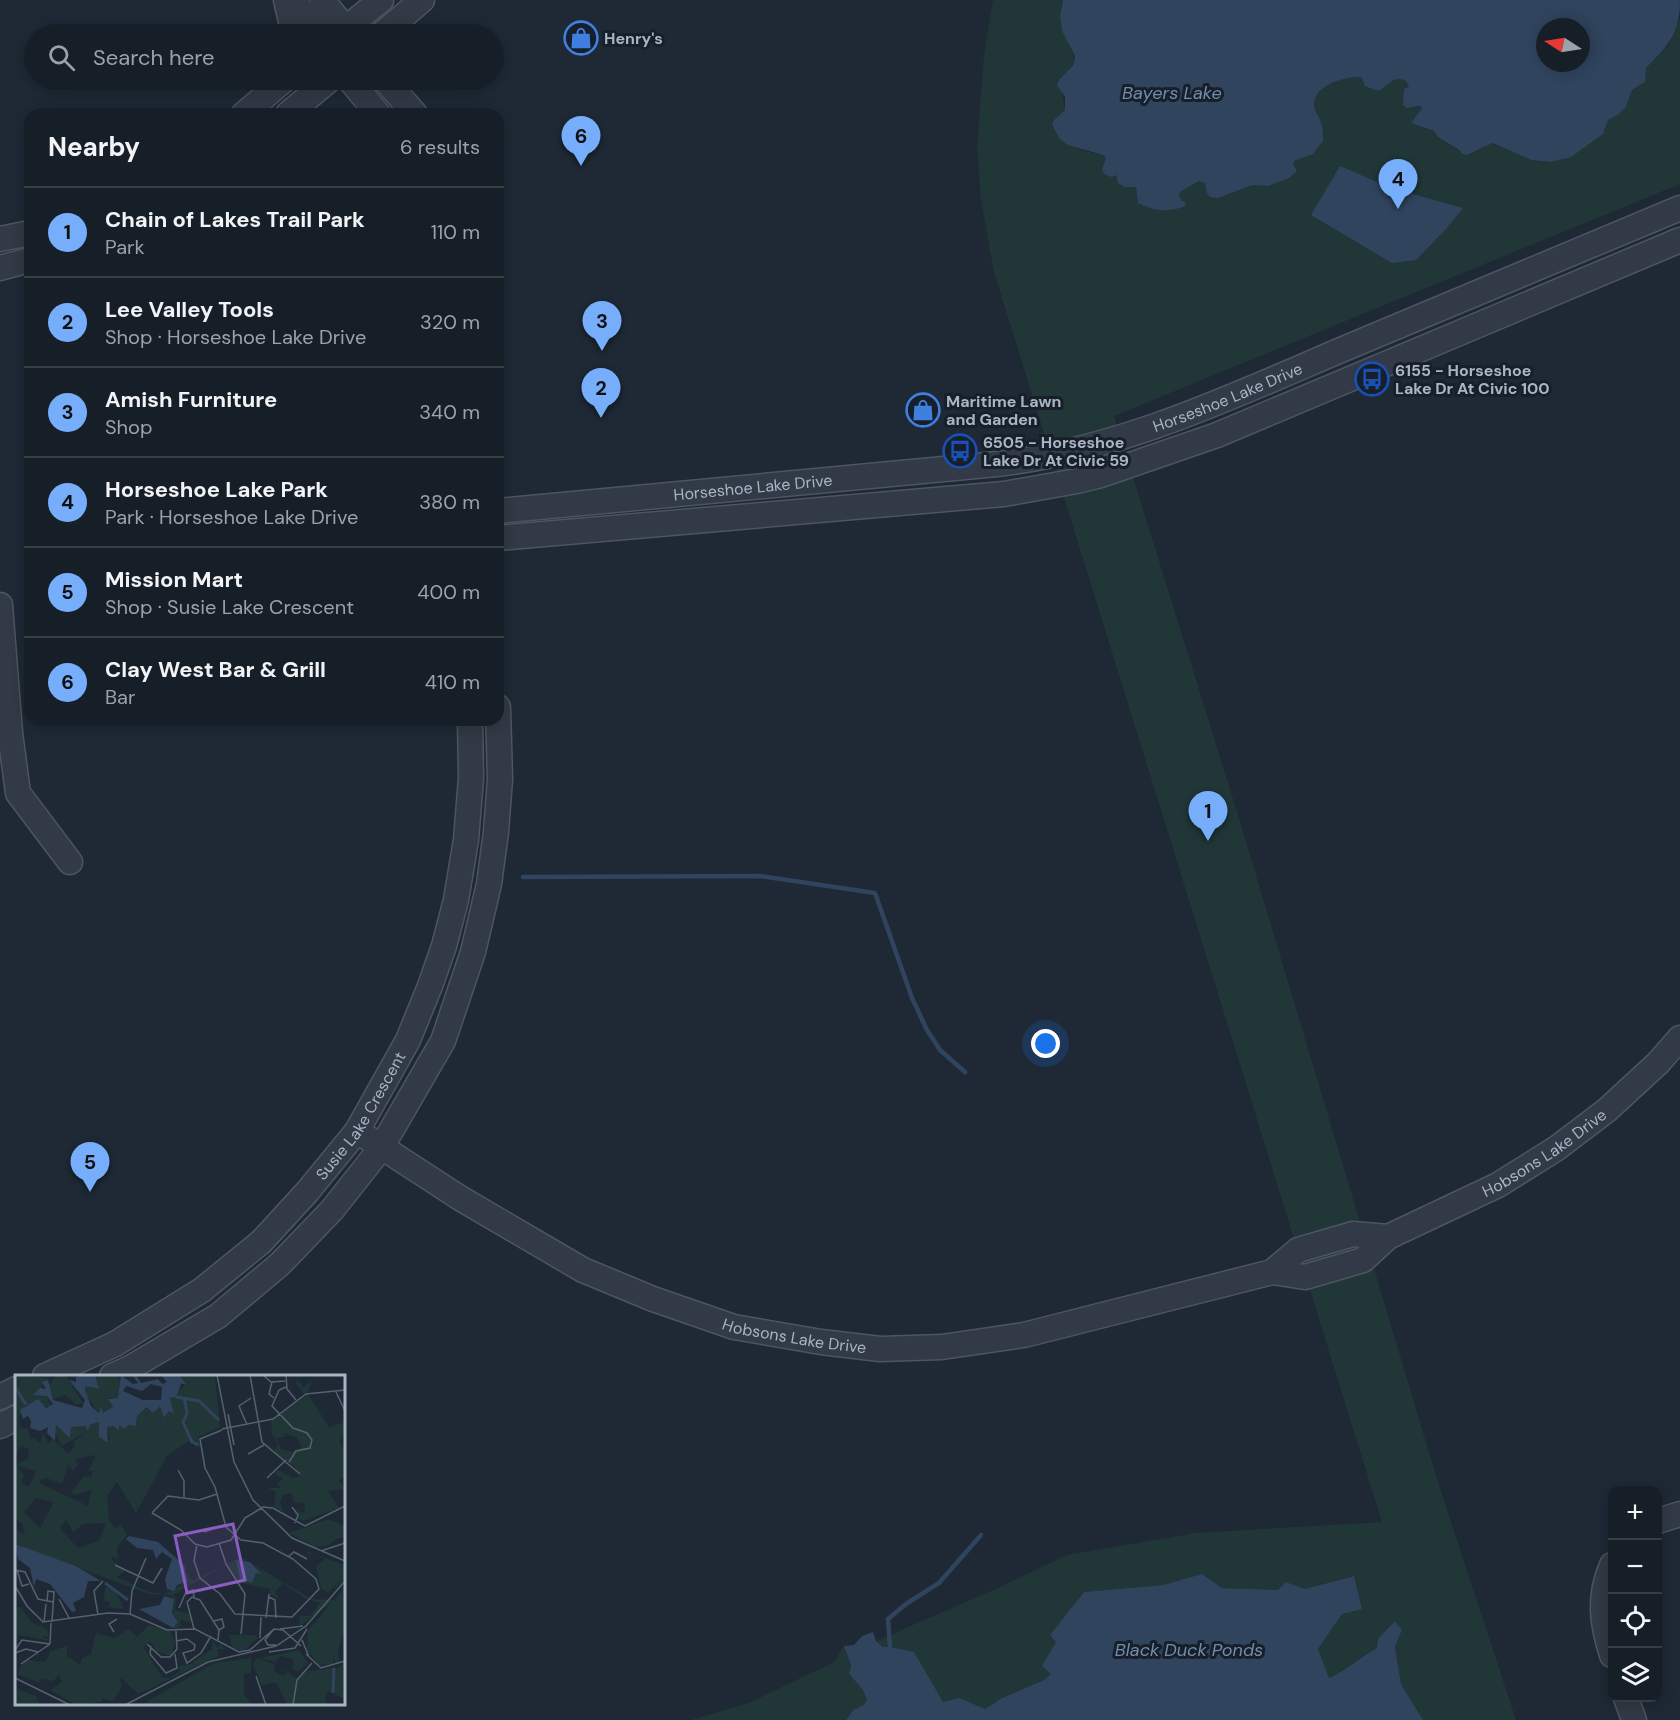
<!DOCTYPE html>
<meta charset="utf-8">
<style>
:root{--surface:#161f28;--page:#1f2730;--text:#f1f3f6;--muted:#9ea2a8;--line:#353d45;--accent:#77aefc}
body{margin:0;font-family:"DM Sans",sans-serif;background:var(--page);color:var(--text)}
.controls{position:absolute;right:18px;bottom:18px;display:grid;overflow:hidden;border-radius:12px;box-shadow:0 3px 15px #0003}
.controls button{width:54px;height:54px;display:grid;place-items:center;padding:0;border:0;border-bottom:2px solid var(--line);background:var(--surface);color:var(--text);font:30px sans-serif}
.compass{position:absolute;left:1536px;top:18px;width:54px;height:54px;border-radius:50%;background:var(--surface);box-shadow:0 3px 15px #0003;rotate:282deg}
.you{position:absolute;left:1046px;top:1044px;width:21px;height:21px;margin:-15px;border:4px solid #fff;border-radius:50%;background:#1a73e8;box-shadow:0 0 0 9px #1a73e833}
.badge{display:grid;place-items:center;width:39px;height:39px;border-radius:50%;background:var(--accent);color:#111;font-size:20px;font-weight:700}
.pin{position:absolute;translate:-50% -50px;filter:drop-shadow(0 2px 3px #0008)}
.pin::after{content:'';position:absolute;top:32px;width:21px;height:18px;background:inherit;clip-path:polygon(0 0,100% 0,50% 100%)}
.list{margin:0;padding:0;list-style:none}
h2{display:flex;justify-content:space-between;align-items:center;height:78px;margin:0;padding:0 24px;font-size:26px}
h2 small{font-size:20px;font-weight:400;color:var(--muted)}
.list li{display:grid;grid-template-columns:39px 1fr auto;gap:18px;align-items:center;box-sizing:border-box;height:90px;padding:0 24px;border-top:2px solid var(--line)}
.list b{display:block;font-size:22px;white-space:nowrap}
.list p{margin:0;font-size:20px;white-space:nowrap;color:var(--muted)}
.list em{font-size:20px;font-style:normal;color:var(--muted)}
.icon{flex:none;width:33px;height:33px;fill:none;stroke:currentColor;stroke-width:2;stroke-linecap:round;stroke-linejoin:round}
.map{position:relative;flex:none;width:1680px;height:1720px;overflow:hidden}
.search{position:absolute;background:var(--surface);box-shadow:0 3px 15px #0003;left:24px;top:24px;width:480px;height:66px;display:flex;align-items:center;gap:15px;box-sizing:border-box;padding:0 21px;border-radius:33px;color:var(--muted);font-size:22px}
.panel{position:absolute;background:var(--surface);box-shadow:0 3px 15px #0003;left:24px;top:108px;width:480px;height:618px;border-radius:18px}
.map>svg:first-child{display:block}
.green{fill:#213637}
.water{fill:#30445e;fill-rule:evenodd}
.lines{fill:none;stroke-linecap:round;stroke-linejoin:round}
.stream{stroke:#30445e;stroke-width:4.5}
.minor-casing{stroke:#4c5561;stroke-width:27}
.minor{stroke:#313a46;stroke-width:24}
.labels{text-anchor:middle;dominant-baseline:central;stroke-width:6;stroke-linejoin:round;paint-order:stroke}
.poi-label{font-size:16px;font-weight:bold;fill:#aab5c4;stroke:#171f2a;text-anchor:start}
.street-label{font-size:16px;fill:#aab5c4;stroke:#171f2a}
.water-label{font-size:18px;font-style:italic;fill:#718dae;stroke:#171f2a}
.inset-river{fill:none;stroke:#30445e;stroke-width:3}
.inset-road{fill:none;stroke:#56616e;stroke-width:1.5}
.view{fill:#8b5cc1;fill-opacity:0.15;stroke:#8b5cc1;stroke-width:3}
.inset-edge{fill:none;stroke:#aab5c4;stroke-width:3}
</style>
<div class="map">
<svg width="1680" height="1720" viewBox="0 0 1680 1720">
<rect width="100%" height="100%" fill="#1e2935"/>
<!-- green -->
<g class="green">
<path d="M 993,0 L 1063,0 C 1059,12 1060,27 1066,38 C 1077,58 1077,63 1060,79 L 1065,110 L 1052,125 L 1057,135 L 1084,151 L 1103,155 L 1106,158 L 1102,169 L 1116,175 L 1117,181 L 1136,188 L 1138,201 L 1186,204 L 1179,197 L 1179,193 L 1199,181 L 1205,182 L 1208,190 L 1231,194 L 1253,185 L 1268,186 L 1296,168 L 1293,164 L 1293,161 L 1313,154 C 1315,145 1322,130 1320,121 C 1319,114 1314,110 1314,103 C 1316,83 1345,77 1361,77 L 1364,85 L 1384,86 L 1397,78 L 1406,81 L 1409,87 L 1407,108 L 1421,107 L 1420,113 L 1413,119 L 1424,128 L 1434,131 L 1438,137 L 1459,151 L 1462,154 L 1468,155 L 1493,143 L 1531,160 L 1545,162 L 1570,157 L 1602,134 L 1608,120 L 1619,114 L 1626,107 L 1632,90 C 1647,83 1642,81 1646,68 L 1669,45 L 1680,18 L 1680,184 L 1114,416 L 1238,815 L 1437,1479 L 1516,1720 L 1423,1720 L 1401,1684 L 1395,1647 L 1402,1630 L 1377,1648 L 1361,1657 L 1346,1670 L 1329,1679 L 1318,1649 L 1342,1614 L 1353,1576 L 1305,1589 L 1286,1582 L 1278,1590 L 1222,1588 L 1202,1574 L 1163,1585 L 1084,1592 L 1057,1642 L 1051,1674 L 1044,1680 L 1002,1698 L 985,1709 L 959,1699 L 943,1702 L 929,1680 L 890,1647 L 883,1647 L 876,1641 L 989,1592 L 1067,1555 L 1196,1533 L 1382,1522 L 994,272 L 981,200 L 977,148 L 984,55 Z"/>
<path d="M 844,1646 L 851,1665 L 849,1674 L 863,1690 L 867,1700 L 864,1705 L 853,1710 L 846,1720 L 691,1720 L 749,1703 L 834,1662 Z"/>
</g>
<!-- water -->
<g class="water">
<path d="M 1063,0 L 1680,0 C 1680,34 1668,46 1646,68 L 1645,82 L 1632,90 L 1626,107 L 1619,114 L 1608,120 L 1603,134 L 1571,157 L 1550,162 L 1531,160 L 1493,143 L 1467,155 L 1462,154 L 1459,150 L 1438,137 L 1434,131 L 1411,123 L 1422,108 L 1420,106 L 1407,108 L 1403,105 L 1404,89 L 1409,87 L 1406,81 C 1392,74 1388,87 1378,91 L 1365,86 L 1361,77 C 1345,77 1315,84 1314,104 C 1314,110 1319,116 1321,122 C 1323,128 1323,134 1323,141 L 1313,154 L 1294,161 L 1293,164 L 1297,171 L 1289,178 L 1268,186 L 1253,185 L 1218,198 L 1210,197 L 1207,193 L 1205,183 L 1199,181 L 1180,192 L 1179,197 L 1186,204 L 1185,206 C 1168,213 1154,211 1138,203 L 1136,187 L 1125,187 L 1118,183 L 1116,175 L 1111,177 L 1103,173 L 1102,169 L 1106,158 L 1103,155 L 1068,145 L 1059,138 L 1052,125 L 1054,120 L 1065,110 L 1065,97 L 1057,85 L 1060,79 L 1073,65 L 1075,56 L 1062,31 L 1060,16 ZM 1545,27 L 1581,27 L 1581,63 L 1545,63 Z"/>
<path d="M 1340,166 L 1391,188 L 1463,208 L 1445,230 L 1416,260 L 1392,263 L 1311,215 Z"/>
<path d="M 1202,1574 L 1222,1588 L 1278,1590 L 1286,1582 L 1305,1589 L 1354,1576 L 1362,1609 L 1342,1614 L 1318,1649 L 1329,1678 C 1346,1671 1360,1657 1377,1648 L 1378,1639 L 1395,1621 L 1402,1630 L 1395,1647 L 1401,1684 L 1423,1720 L 846,1720 L 853,1710 L 864,1705 L 867,1700 L 863,1690 L 849,1674 L 851,1665 L 844,1646 L 854,1645 L 862,1636 L 873,1632 L 876,1641 L 883,1647 L 890,1647 L 914,1652 L 943,1702 L 959,1698 L 985,1709 L 1002,1698 L 1044,1680 L 1051,1674 L 1042,1666 L 1056,1642 L 1050,1635 L 1084,1592 L 1163,1585 Z"/>
</g>
<g class="lines">
<!-- stream -->
<g class="stream">
<path d="M 523,877 L 760,876 L 875,893 L 912,998 L 927,1030 L 940,1050 L 965,1072"/>
<path d="M 890,1647 L 888,1619 L 906,1604 L 939,1583 L 981,1535"/>
</g>
<defs>
<g id="minor">
<path d="M 286,0 L 294,34"/>
<path d="M 293,0 L 320,34"/>
<path d="M 322,0 L 350,34"/>
<path d="M 339,34 L 381,0"/>
<path d="M 382,34 L 422,0"/>
<path d="M 350,80 L 378,114"/>
<path d="M 385,80 L 415,114"/>
<path d="M 244,114 L 284,80"/>
<path d="M 288,114 L 329,80"/>
<path d="M 0,239 L 30,233"/>
<path d="M 0,268 L 30,260"/>
<path id="s1" d="M 498,511 L 997,464 C 1119,450 1229,398 1341,350 C 1454,302 1567,255 1680,208"/>
<path d="M 498,538 L 1004,494 L 1077,481 L 1101,475 L 1217,435 L 1680,240"/>
<path d="M 0,605 L 10,733 L 18,793 L 70,862"/>
<path id="s2" d="M 357,1131 L 460,1198 L 583,1270 L 653,1299 L 734,1327 L 821,1342 L 880,1349 L 942,1347 L 1024,1335 L 1272,1272 L 1305,1277 L 1363,1260 L 1388,1237 L 1498,1185 L 1557,1148 L 1607,1110 L 1658,1063 L 1680,1038"/>
<path d="M 1272,1272 L 1298,1250 L 1353,1234 L 1388,1237"/>
<path id="s3" d="M 45,1376 L 115,1344 L 202,1290 L 261,1242 L 307,1192 L 357,1131 L 408,1040 L 430,986 L 444,946 L 456,900 L 466,840 L 471,778 L 470,720"/>
<path d="M 112,1376 L 130,1368 L 218,1316 L 280,1264 L 332,1210 L 381,1148 L 443,1041 L 473,952 L 489,884 L 496,832 L 500,779 L 498,707"/>
<path d="M 0,1397 L 16,1389"/>
<path d="M 0,1426 L 16,1418"/>
<path d="M 1658,1521 L 1680,1514"/>
<path d="M 1612,1565 C 1598,1597 1602,1624 1612,1655"/>
<path d="M 1626,1698 L 1634,1720"/>
</g>
</defs>
<!-- minor casing -->
<use href="#minor" class="minor-casing"/>
<!-- minor -->
<use href="#minor" class="minor"/>
</g>
<!-- icons -->
<defs>
<symbol id="shop-ring" viewBox="-11 -11 22 22"><circle r="9.5" fill="#171f2a" stroke="#3f7fe0" stroke-width="1.5"/><path d="M-5-2.5h2.3a2.7 3.5 0 0 1 5.4 0H5L5.5 6h-11ZM-1.5-2.5h3a1.5 2.3 0 0 0-3 0Z" fill="#3f7fe0"/></symbol>
<symbol id="bus-ring" viewBox="-11 -11 22 22"><circle r="9.5" fill="#171f2a" stroke="#1a4fb4" stroke-width="1.5"/><path d="M-5-6H5V4H4V6H2V4H-2V6H-4V4H-5ZM-3.5-4V0h7V-4ZM-3.5 1.2v1.5H-2V1.2ZM2 1.2v1.5H3.5V1.2Z" fill="#1a4fb4"/></symbol>
</defs>
<g fill-rule="evenodd">
<use href="#shop-ring" x="562" y="19" width="38" height="38"/>
<use href="#bus-ring" x="1353" y="360" width="38" height="38"/>
<use href="#shop-ring" x="904" y="391" width="38" height="38"/>
<use href="#bus-ring" x="941" y="432" width="38" height="38"/>
</g>
<g class="labels">
<!-- poi labels -->
<g class="poi-label">
<text x="604" y="38">Henry's</text>
<text x="1395" y="370">6155 - Horseshoe<tspan x="1395" dy="18">Lake Dr At Civic 100</tspan></text>
<text x="946" y="401">Maritime Lawn<tspan x="946" dy="18">and Garden</tspan></text>
<text x="983" y="442">6505 - Horseshoe<tspan x="983" dy="18">Lake Dr At Civic 59</tspan></text>
</g>
<!-- street labels -->
<g class="street-label">
<text stroke="none"><textPath href="#s1" startOffset="742">Horseshoe Lake Drive</textPath></text>
<text stroke="none"><textPath href="#s1" startOffset="256">Horseshoe Lake Drive</textPath></text>
<text stroke="none"><textPath href="#s3" startOffset="417">Susie Lake Crescent</textPath></text>
<text stroke="none"><textPath href="#s2" startOffset="1281">Hobsons Lake Drive</textPath></text>
<text stroke="none"><textPath href="#s2" startOffset="488">Hobsons Lake Drive</textPath></text>
</g>
<!-- water labels -->
<g class="water-label">
<text x="1172" y="93">Bayers Lake</text>
<text x="1189" y="1650">Black Duck Ponds</text>
</g>
</g>
<!-- overview -->
<g transform="translate(15 1375)">
<rect width="330" height="330" fill="#1e2935"/>
<path d="M 0,0 L 34,3 L 27,9 L 24,21 L 30,17 L 36,32 L 25,30 L 23,24 L 15,32 L 11,30 L 4,43 L 6,53 L 13,53 L 15,64 L 19,63 L 25,68 L 28,58 L 33,68 L 38,65 L 53,78 L 60,72 L 58,67 L 71,57 L 47,71 L 41,60 L 41,50 L 55,62 L 55,52 L 70,51 L 73,56 L 74,51 L 84,47 L 84,62 L 93,68 L 95,61 L 90,54 L 95,50 L 104,56 L 104,50 L 121,51 L 122,41 L 133,32 L 145,31 L 149,43 L 154,36 L 158,39 L 155,23 L 170,10 L 164,0 L 200,0 L 205,52 L 183,62 L 186,74 L 181,66 L 172,67 L 152,81 L 121,138 L 102,107 L 92,121 L 94,145 L 101,154 L 106,149 L 112,160 L 102,172 L 103,186 L 98,181 L 97,185 L 110,196 L 102,202 L 134,217 L 149,219 L 174,206 L 169,190 L 177,206 L 226,182 L 296,224 L 319,225 L 330,212 L 330,253 L 323,275 L 324,287 L 320,288 L 318,280 L 318,289 L 304,290 L 292,275 L 293,256 L 316,228 L 285,251 L 284,241 L 295,241 L 305,228 L 289,223 L 268,208 L 260,217 L 265,224 L 254,219 L 255,214 L 225,208 L 212,189 L 158,220 L 161,224 L 160,235 L 173,238 L 176,247 L 165,245 L 167,250 L 162,254 L 158,253 L 163,247 L 158,239 L 159,224 L 155,220 L 134,219 L 0,169 L 0,154 L 10,160 L 7,148 L 0,144 L 0,90 L 13,84 L 14,73 L 5,72 L 0,83 ZM 81,80 L 73,96 L 78,96 L 76,102 L 69,101 L 56,117 L 60,120 L 76,115 L 73,131 L 26,109 L 24,105 L 31,103 L 47,109 L 53,90 L 58,95 L 63,90 L 60,84 ZM 2,91 L 21,96 L 14,112 L 6,107 L 9,100 ZM 21,123 L 39,127 L 25,153 L 9,137 ZM 51,145 L 58,157 L 68,149 L 91,148 L 84,166 L 63,173 L 45,153 ZM 221,185 L 235,187 L 245,200 L 241,198 L 237,208 L 226,204 ZM 41,0 L 50,0 L 68,28 L 61,30 L 50,20 L 38,24 L 33,12 ZM 80,0 L 102,0 L 105,6 L 103,23 L 93,23 L 98,32 L 92,37 L 88,38 L 86,32 L 84,38 L 71,20 L 71,11 L 84,14 ZM 279,0 L 289,13 L 298,3 L 292,18 L 314,52 L 330,47 L 330,58 L 324,66 L 330,76 L 330,109 L 328,103 L 324,105 L 330,114 L 313,116 L 324,133 L 288,146 L 283,144 L 282,136 L 290,138 L 289,128 L 279,127 L 276,118 L 268,120 L 265,128 L 269,137 L 259,132 L 261,117 L 253,113 L 266,113 L 262,108 L 268,104 L 259,98 L 263,95 L 278,103 L 285,101 L 279,91 L 259,77 L 263,69 L 257,59 L 256,46 L 291,21 L 280,8 L 283,7 ZM 269,58 L 281,62 L 287,72 L 277,77 L 266,74 L 261,63 L 270,62 ZM 313,144 L 330,151 L 330,163 L 323,163 L 312,171 L 300,172 L 274,158 ZM 292,176 L 329,190 L 330,204 L 318,215 L 328,201 L 313,218 L 306,213 L 301,192 L 310,184 L 296,178 L 295,183 ZM 90,211 L 101,217 L 109,234 L 93,232 L 95,227 L 89,226 ZM 6,232 L 16,247 L 32,254 L 34,262 L 27,261 L 35,266 L 5,260 L 0,268 L 0,233 ZM 134,250 L 155,256 L 160,267 L 156,281 L 142,277 L 135,266 L 128,272 L 148,303 L 155,303 L 165,296 L 164,291 L 176,289 L 188,280 L 197,274 L 198,266 L 202,272 L 206,269 L 210,274 L 203,274 L 203,281 L 130,316 L 122,318 L 105,302 L 107,312 L 97,327 L 88,323 L 87,327 L 61,330 L 35,315 L 47,307 L 44,300 L 38,306 L 27,304 L 25,308 L 2,299 L 10,285 L 31,287 L 35,276 L 52,271 L 52,281 L 65,290 L 67,283 L 76,279 L 81,258 L 99,263 L 114,254 L 122,262 ZM 214,260 L 240,260 L 243,263 L 228,276 L 217,272 ZM 284,275 L 293,288 L 284,296 L 277,295 L 279,284 L 265,281 L 261,287 L 245,283 ZM 236,283 L 236,298 L 229,299 L 229,320 L 238,330 L 126,330 L 199,288 ZM 242,283 L 259,289 L 259,295 L 265,300 L 272,299 L 267,293 L 281,303 L 293,296 L 323,293 L 330,286 L 330,324 L 313,316 L 310,324 L 312,330 L 272,330 L 261,307 L 247,310 L 238,290 ZM 0,313 L 21,321 L 25,330 L 0,330 Z" fill="#213637" fill-rule="evenodd"/>
<path d="M 67,0 L 80,0 L 84,14 L 71,11 L 70,15 L 76,31 L 84,38 L 86,32 L 88,38 L 98,32 L 93,24 L 103,23 L 106,0 L 118,9 L 123,8 L 117,0 L 121,0 L 126,8 L 143,4 L 147,9 L 152,7 L 146,0 L 164,0 L 171,9 L 166,9 L 161,22 L 155,23 L 159,39 L 154,36 L 149,43 L 145,31 L 138,38 L 132,32 L 122,41 L 121,51 L 113,50 L 110,54 L 104,50 L 104,56 L 98,51 L 92,52 L 93,68 L 84,62 L 84,47 L 75,50 L 73,56 L 70,51 L 56,52 L 55,63 L 41,50 L 40,66 L 32,58 L 33,52 L 25,56 L 15,53 L 16,46 L 13,41 L 8,44 L 5,35 L 23,24 L 31,33 L 38,29 L 32,21 L 18,20 L 25,13 L 31,14 L 27,7 L 33,5 L 38,25 L 67,33 L 70,25 L 54,5 L 61,7 L 61,2 ZM 136,9 L 147,12 L 146,25 L 128,25 L 108,16 L 111,11 L 127,16 ZM 114,161 L 143,167 L 169,190 L 173,207 L 162,210 L 159,216 L 152,214 L 150,204 L 157,184 L 147,177 L 141,184 L 138,175 L 122,173 L 111,164 ZM 0,169 L 61,191 L 86,206 L 73,206 L 69,222 L 58,228 L 61,236 L 57,237 L 35,209 L 21,204 L 19,212 L 15,193 L 3,184 ZM 221,185 L 235,187 L 246,199 L 241,198 L 237,208 L 225,204 ZM 149,221 L 159,224 L 157,238 L 163,247 L 158,253 L 124,234 L 145,230 Z" fill="#30445e" fill-rule="evenodd"/>
<path class="inset-river" d="M 0,12 L 11,30M 161,22 L 184,26 L 204,45M 169,22 L 172,38 L 168,47 L 177,67 L 184,70M 90,208 L 113,225M 318,318 L 319,293"/>
<path class="inset-road" d="M 202,0 L 219,87 L 238,125 L 277,163 L 330,186M 235,0 L 247,67 L 285,99M 248,0 L 256,7 L 270,6M 271,0 L 272,14 L 281,25M 257,7 L 254,19 L 259,23M 271,12 L 264,15 L 257,31 L 278,53 L 292,58 L 297,65 L 295,73 L 281,76 L 274,87M 321,17 L 330,36M 213,39 L 219,70M 232,50 L 224,31 L 236,23M 207,54 L 258,44 L 291,19 L 330,15M 233,79 L 249,70M 163,95 L 169,106 L 169,122M 252,103 L 271,85M 277,132 L 283,140 L 280,148M 137,138 L 166,155 L 180,169 L 192,172 L 216,165 L 230,143 L 248,132 L 258,133 L 290,151 L 330,131M 137,138 L 153,121 L 184,125 L 202,119M 189,157 L 209,150M 204,168 L 211,189 L 230,219 L 226,259M 182,169 L 179,186 L 185,203 L 205,219 L 220,239 L 277,242 L 304,214 L 301,204 L 278,184 L 248,168 L 226,165 L 211,152 L 200,112 L 190,93 L 185,64 L 207,55M 306,176 L 330,168M 273,182 L 279,177 L 292,184M 100,190 L 138,208 L 147,193M 0,195 L 10,197 L 23,224 L 38,227M 2,195 L 7,211 L 14,209M 0,211 L 12,231 L 28,247 L 93,238 L 115,239 L 152,255 L 180,254 L 224,277 L 235,275 L 259,254 L 268,255 L 286,271M 254,222 L 260,225 L 261,243M 44,224 L 54,243M 32,226 L 33,216 L 39,217 L 37,247M 172,227 L 177,222 L 185,225 L 204,255 L 203,265M 172,227 L 179,254M 164,233 L 171,217 L 178,215 L 179,222M 115,239 L 117,216 L 131,183M 83,240 L 79,216 L 88,206M 251,243 L 254,219M 199,246 L 207,244 L 209,252 L 204,255M 29,247 L 31,229M 259,254 L 250,265 L 253,270 L 261,270M 265,254 L 288,251M 99,257 L 94,249 L 102,244M 245,263 L 246,242M 287,265 L 294,282M 161,266 L 172,264 L 180,270 L 179,275 L 168,278 L 172,288 L 186,278 L 196,261M 35,269 L 36,248M 132,269 L 146,282 L 155,282 L 162,274 L 161,256M 136,271 L 135,279 L 151,298 L 162,293 L 160,279M 0,275 L 7,265 L 35,269M 254,277 L 280,273 L 292,254M 0,278 L 11,274 L 23,277M 291,279 L 306,293 L 330,286M 6,289 L 35,269M 241,301 L 251,330M 0,303 L 55,330M 110,330 L 193,287 L 261,271 L 291,251 L 330,206M 278,330 L 282,305 L 297,288"/>
<path class="view" d="M 218,149 L 230,205 L 172,218 L 160,161 Z"/>
<rect width="330" height="330" class="inset-edge"/>
</g>
</svg>
<div class="controls">
<button>+</button>
<button>−</button>
<button><svg class="icon" aria-label="locate" viewBox="0 0 24 24"><circle cx="12" cy="12" r="6"/><path d="M12 2v4M12 18v4M2 12h4M18 12h4"/></svg></button>
<button><svg class="icon" aria-label="layers" viewBox="0 0 24 24"><path d="M12 4l9 5-9 5-9-5zM3 14l9 5 9-5"/></svg></button>
</div>
<svg class="compass" viewBox="-18 -18 36 36"><path d="M0-13l5 13h-10z" fill="#e53935"/><path d="M0 13l5-13h-10z" fill="#9ea2a8"/></svg>
<div class="you"></div>
<div class="pin badge" style="left:1208px;top:841px">1</div>
<div class="pin badge" style="left:601px;top:418px">2</div>
<div class="pin badge" style="left:602px;top:351px">3</div>
<div class="pin badge" style="left:1398px;top:209px">4</div>
<div class="pin badge" style="left:90px;top:1192px">5</div>
<div class="pin badge" style="left:581px;top:166px">6</div>
<div class="search"><svg class="icon" aria-label="search" viewBox="0 0 24 24"><circle cx="10" cy="10" r="6"/><path d="M15 15l6 6"/></svg>Search here</div>
<section class="panel">
<h2>Nearby<small>6 results</small></h2>
<ul class="list">
<li><span class="badge">1</span><div><b>Chain of Lakes Trail Park</b><p>Park</p></div><em>110 m</em></li>
<li><span class="badge">2</span><div><b>Lee Valley Tools</b><p>Shop · Horseshoe Lake Drive</p></div><em>320 m</em></li>
<li><span class="badge">3</span><div><b>Amish Furniture</b><p>Shop</p></div><em>340 m</em></li>
<li><span class="badge">4</span><div><b>Horseshoe Lake Park</b><p>Park · Horseshoe Lake Drive</p></div><em>380 m</em></li>
<li><span class="badge">5</span><div><b>Mission Mart</b><p>Shop · Susie Lake Crescent</p></div><em>400 m</em></li>
<li><span class="badge">6</span><div><b>Clay West Bar &amp; Grill</b><p>Bar</p></div><em>410 m</em></li>
</ul>
</section>
</div>
